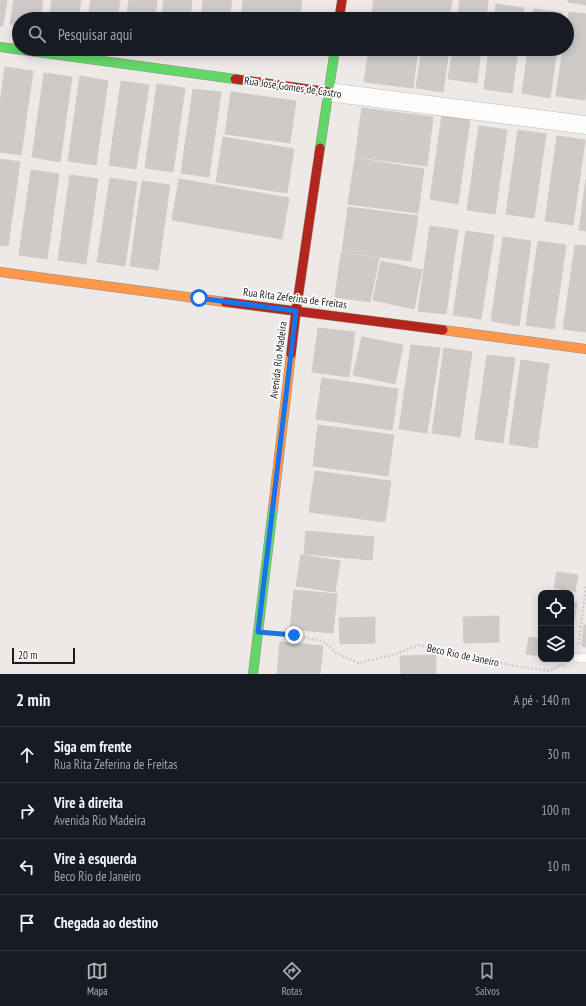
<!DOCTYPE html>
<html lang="pt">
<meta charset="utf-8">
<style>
:root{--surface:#171b24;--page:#20242c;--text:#f1f3f6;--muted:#9ea1a6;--line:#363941;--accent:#b2b3b4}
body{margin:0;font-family:"PT Sans Narrow",sans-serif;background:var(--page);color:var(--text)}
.controls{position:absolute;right:12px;bottom:12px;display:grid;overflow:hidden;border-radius:8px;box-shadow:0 2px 10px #0003}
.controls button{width:36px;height:36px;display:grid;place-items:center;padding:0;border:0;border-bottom:1px solid var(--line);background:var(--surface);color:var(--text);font:20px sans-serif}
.scale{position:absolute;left:12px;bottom:10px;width:63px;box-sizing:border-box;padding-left:4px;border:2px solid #1e1e1e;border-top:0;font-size:11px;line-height:14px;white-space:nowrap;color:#1e1e1e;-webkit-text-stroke:3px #fff;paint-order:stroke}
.stop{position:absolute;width:12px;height:12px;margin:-9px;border:3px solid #1a73e8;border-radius:50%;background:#fff}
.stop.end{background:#1a73e8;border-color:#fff;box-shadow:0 1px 4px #0008}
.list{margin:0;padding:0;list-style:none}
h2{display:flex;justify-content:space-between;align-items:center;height:52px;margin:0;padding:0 16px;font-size:17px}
h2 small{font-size:13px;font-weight:400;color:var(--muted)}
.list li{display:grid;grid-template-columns:26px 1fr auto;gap:12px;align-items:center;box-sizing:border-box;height:56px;padding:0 16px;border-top:1px solid var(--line)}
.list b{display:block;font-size:15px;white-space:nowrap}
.list p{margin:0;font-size:13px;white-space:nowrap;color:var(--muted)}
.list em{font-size:13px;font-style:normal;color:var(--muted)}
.icon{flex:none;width:22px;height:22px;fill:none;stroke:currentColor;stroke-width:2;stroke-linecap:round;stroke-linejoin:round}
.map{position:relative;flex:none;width:586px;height:674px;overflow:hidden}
.search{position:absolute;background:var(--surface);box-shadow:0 2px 10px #0003;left:12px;right:12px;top:12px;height:44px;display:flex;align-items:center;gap:10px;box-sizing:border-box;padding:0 14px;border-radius:22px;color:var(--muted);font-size:15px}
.sheet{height:276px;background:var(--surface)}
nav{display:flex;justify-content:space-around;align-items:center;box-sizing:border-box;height:56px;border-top:1px solid var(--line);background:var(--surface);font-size:11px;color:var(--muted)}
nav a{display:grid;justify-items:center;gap:2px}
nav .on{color:var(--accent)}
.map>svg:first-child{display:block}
.building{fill:#cdcac8;stroke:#cfcbc9}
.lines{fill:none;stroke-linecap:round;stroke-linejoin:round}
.lane-casing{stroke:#bfbebd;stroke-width:10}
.street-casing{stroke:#bfbebd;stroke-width:19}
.fast-casing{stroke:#959181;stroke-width:10}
.slow-casing{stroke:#959181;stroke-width:10}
.jam-casing{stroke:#959181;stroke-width:10}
.path{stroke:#d5c8ca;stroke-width:2.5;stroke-dasharray:2 2;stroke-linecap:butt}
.lane{stroke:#fcfcfb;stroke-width:9}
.street{stroke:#fcfcfb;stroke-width:18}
.fast{stroke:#63d668;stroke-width:9}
.slow{stroke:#ff974d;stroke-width:9}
.jam{stroke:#b3261e;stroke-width:9}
.route{stroke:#1a73e8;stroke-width:5}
.labels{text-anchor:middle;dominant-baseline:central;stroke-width:3.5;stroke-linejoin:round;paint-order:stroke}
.street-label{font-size:11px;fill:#1e1e1e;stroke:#fff}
</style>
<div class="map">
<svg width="586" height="674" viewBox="0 0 586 674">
<rect width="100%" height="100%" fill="#ece9e7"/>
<!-- building -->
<g class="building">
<path d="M 0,0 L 7,0 L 3,26 L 0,26 Z"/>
<path d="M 14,0 L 43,0 L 40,19 L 19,19 L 19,25 L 10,24 Z"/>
<path d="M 52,0 L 81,0 L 78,19 L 49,19 Z"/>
<path d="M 91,0 L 120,0 L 117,19 L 88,19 Z"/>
<path d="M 129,0 L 157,0 L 155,19 L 126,19 Z"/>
<path d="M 164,0 L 192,0 L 190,19 L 161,19 Z"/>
<path d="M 203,0 L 232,0 L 229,19 L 201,19 Z"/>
<path d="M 243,0 L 302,0 L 299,19 L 241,19 Z"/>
<path d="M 374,0 L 452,0 L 449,19 L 371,19 Z"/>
<path d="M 460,0 L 488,0 L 486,19 L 457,19 Z"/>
<path d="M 568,0 L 586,0 L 586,5 L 568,2 Z"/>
<path d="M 496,4 L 524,8 L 523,19 L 494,19 Z"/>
<path d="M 534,9 L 562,13 L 561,19 L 532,19 Z"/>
<path d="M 569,12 L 586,14 L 586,91 L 585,100 L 556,96 L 563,49 L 567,49 L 567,25 Z"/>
<path d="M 369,49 L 418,49 L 413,88 L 364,82 Z"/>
<path d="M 422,49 L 449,49 L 443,92 L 416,88 Z"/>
<path d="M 453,49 L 481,49 L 477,83 L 448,79 Z"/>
<path d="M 489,49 L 518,49 L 512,93 L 484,89 Z"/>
<path d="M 528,49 L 557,49 L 550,98 L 522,93 Z"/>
<path d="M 5,67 L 33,71 L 21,155 L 0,152 L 0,102 Z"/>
<path d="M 44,73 L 72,77 L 60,162 L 32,157 Z"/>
<path d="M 80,76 L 108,81 L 96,165 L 68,161 Z"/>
<path d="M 121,81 L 149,85 L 136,169 L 109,165 Z"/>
<path d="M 157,84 L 185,88 L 173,172 L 145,168 Z"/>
<path d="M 193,89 L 221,92 L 209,177 L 181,173 Z"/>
<path d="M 231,92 L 296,101 L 290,143 L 225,134 Z"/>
<path d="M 362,108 L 433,117 L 427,166 L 355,157 Z"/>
<path d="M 442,115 L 470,119 L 458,204 L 430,199 Z"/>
<path d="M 479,126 L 507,130 L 495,214 L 467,210 Z"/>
<path d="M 518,130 L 546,134 L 534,218 L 506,214 Z"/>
<path d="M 557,136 L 585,140 L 573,225 L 545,221 Z"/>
<path d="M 223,137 L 294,149 L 287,193 L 216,182 Z"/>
<path d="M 355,158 L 424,169 L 418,213 L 348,204 Z"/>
<path d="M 0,159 L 20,162 L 8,246 L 0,245 Z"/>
<path d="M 31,170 L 59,174 L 47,259 L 19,255 Z"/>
<path d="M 70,175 L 98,179 L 86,264 L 58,260 Z"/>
<path d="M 110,178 L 137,182 L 125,266 L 97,262 Z"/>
<path d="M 179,179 L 289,198 L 282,239 L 172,220 Z"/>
<path d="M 586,179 L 586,231 L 579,230 Z"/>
<path d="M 142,181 L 170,185 L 158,270 L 130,266 Z"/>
<path d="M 348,207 L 418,216 L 411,261 L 342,252 Z"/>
<path d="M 430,226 L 458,230 L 446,314 L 418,311 Z"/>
<path d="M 466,231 L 494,235 L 481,319 L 453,315 Z"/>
<path d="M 503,237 L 531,241 L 519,326 L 491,321 Z"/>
<path d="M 538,241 L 566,245 L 554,329 L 526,325 Z"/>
<path d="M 575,245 L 586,246 L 586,332 L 563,329 Z"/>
<path d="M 341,253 L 379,258 L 370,302 L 335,297 Z"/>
<path d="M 381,261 L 422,270 L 414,309 L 373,300 Z"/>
<path d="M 318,328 L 355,332 L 349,377 L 312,372 Z"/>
<path d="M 362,337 L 403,345 L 395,384 L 353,375 Z"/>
<path d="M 411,345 L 440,348 L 427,433 L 399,429 Z"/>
<path d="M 444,348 L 472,352 L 460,437 L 432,433 Z"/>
<path d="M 487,355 L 515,358 L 503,443 L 475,439 Z"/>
<path d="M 521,360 L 549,364 L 537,448 L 509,444 Z"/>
<path d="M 322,378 L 398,389 L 392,430 L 316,419 Z"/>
<path d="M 318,425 L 394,435 L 388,476 L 313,466 Z"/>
<path d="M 315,471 L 391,481 L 385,522 L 309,512 Z"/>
<path d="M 306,531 L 374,537 L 372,560 L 304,554 Z"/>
<path d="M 301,555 L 340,561 L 335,592 L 296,586 Z"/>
<path d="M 557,572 L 578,575 L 575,592 L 554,588 Z"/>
<path d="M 294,590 L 337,594 L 333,633 L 290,629 Z"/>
<path d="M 571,602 L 577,603 L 574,620 L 571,619 Z"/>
<path d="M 499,616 L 499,642 L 464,643 L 463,617 Z"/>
<path d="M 375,617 L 375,643 L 340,644 L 339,618 Z"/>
<path d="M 584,625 L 586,625 L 586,647 L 582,646 Z"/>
<path d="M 529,637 L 541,639 L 541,656 L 526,654 Z"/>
<path d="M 280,642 L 323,646 L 320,674 L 277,674 Z"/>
<path d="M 436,655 L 436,674 L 401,674 L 400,656 Z"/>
</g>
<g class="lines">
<defs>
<path id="lane" d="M 578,658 L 586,658"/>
<path id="street" d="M 328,92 L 586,125"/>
<g id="fast">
<path d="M 0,47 L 235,79"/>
<path d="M 320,148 L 335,49"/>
<path d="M 253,674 L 273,508"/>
</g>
<g id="slow">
<path d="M 0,272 L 225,302"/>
<path d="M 443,330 L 586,349"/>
<path d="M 273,508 L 291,354"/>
</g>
<g id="jam">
<path d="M 339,19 L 342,0"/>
<path d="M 235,79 L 328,92"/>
<path d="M 225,302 L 443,330"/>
<path d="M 291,354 L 296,311 L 320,148"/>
</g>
</defs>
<!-- lane casing -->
<use href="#lane" class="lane-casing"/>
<!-- street casing -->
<use href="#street" class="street-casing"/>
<!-- fast casing -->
<use href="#fast" class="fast-casing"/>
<!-- slow casing -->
<use href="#slow" class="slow-casing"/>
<!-- jam casing -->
<use href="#jam" class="jam-casing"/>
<!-- path -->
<g class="path">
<path d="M 280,634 L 294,635 L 322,641 L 328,645 L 336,653 L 358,663 L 396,654 L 418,645 L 515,666 L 549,671 L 564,664"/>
<path d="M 579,644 L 586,585"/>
</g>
<!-- lane -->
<use href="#lane" class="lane"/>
<!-- street -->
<use href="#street" class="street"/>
<!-- fast -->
<use href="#fast" class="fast"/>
<!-- slow -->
<use href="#slow" class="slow"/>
<!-- jam -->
<use href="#jam" class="jam"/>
</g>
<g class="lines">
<!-- route -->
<path class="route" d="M 199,298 L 296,311 L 258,632 L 294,635"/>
</g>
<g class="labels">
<!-- street labels -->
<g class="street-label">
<text transform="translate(293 87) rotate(8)">Rua José Gomes de Castro</text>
<text transform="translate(295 298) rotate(7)">Rua Rita Zeferina de Freitas</text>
<text transform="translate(278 360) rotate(-83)">Avenida Rio Madeira</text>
<text transform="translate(463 655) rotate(12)">Beco Rio de Janeiro</text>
</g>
</g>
</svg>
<div class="controls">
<button><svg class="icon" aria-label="locate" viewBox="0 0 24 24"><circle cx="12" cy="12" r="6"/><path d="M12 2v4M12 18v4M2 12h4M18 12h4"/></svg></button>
<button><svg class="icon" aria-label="layers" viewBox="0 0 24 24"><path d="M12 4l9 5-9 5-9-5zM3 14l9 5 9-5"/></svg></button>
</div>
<div class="scale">20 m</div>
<div class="stop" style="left:199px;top:298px"></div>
<div class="stop end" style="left:294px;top:635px"></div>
<div class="search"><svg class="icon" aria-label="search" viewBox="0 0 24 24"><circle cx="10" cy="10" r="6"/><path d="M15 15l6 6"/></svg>Pesquisar aqui</div>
</div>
<section class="sheet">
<h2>2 min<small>A pé · 140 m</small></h2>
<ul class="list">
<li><svg class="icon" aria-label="ahead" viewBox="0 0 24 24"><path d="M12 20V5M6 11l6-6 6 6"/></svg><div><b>Siga em frente</b><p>Rua Rita Zeferina de Freitas</p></div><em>30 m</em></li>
<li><svg class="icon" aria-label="right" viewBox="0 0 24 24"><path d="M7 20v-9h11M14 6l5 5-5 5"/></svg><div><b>Vire à direita</b><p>Avenida Rio Madeira</p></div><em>100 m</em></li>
<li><svg class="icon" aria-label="left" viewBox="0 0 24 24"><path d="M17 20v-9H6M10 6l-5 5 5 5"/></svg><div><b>Vire à esquerda</b><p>Beco Rio de Janeiro</p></div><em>10 m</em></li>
<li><svg class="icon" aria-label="arrive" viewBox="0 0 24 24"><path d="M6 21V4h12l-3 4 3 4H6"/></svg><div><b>Chegada ao destino</b></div></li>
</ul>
</section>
<nav>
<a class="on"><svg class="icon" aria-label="map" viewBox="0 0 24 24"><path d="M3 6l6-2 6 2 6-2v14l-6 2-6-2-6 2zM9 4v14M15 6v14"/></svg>Mapa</a>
<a><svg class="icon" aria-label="directions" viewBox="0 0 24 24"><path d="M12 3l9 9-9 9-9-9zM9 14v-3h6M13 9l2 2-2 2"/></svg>Rotas</a>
<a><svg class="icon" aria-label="saved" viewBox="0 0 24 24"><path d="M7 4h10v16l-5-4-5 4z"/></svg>Salvos</a>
</nav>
